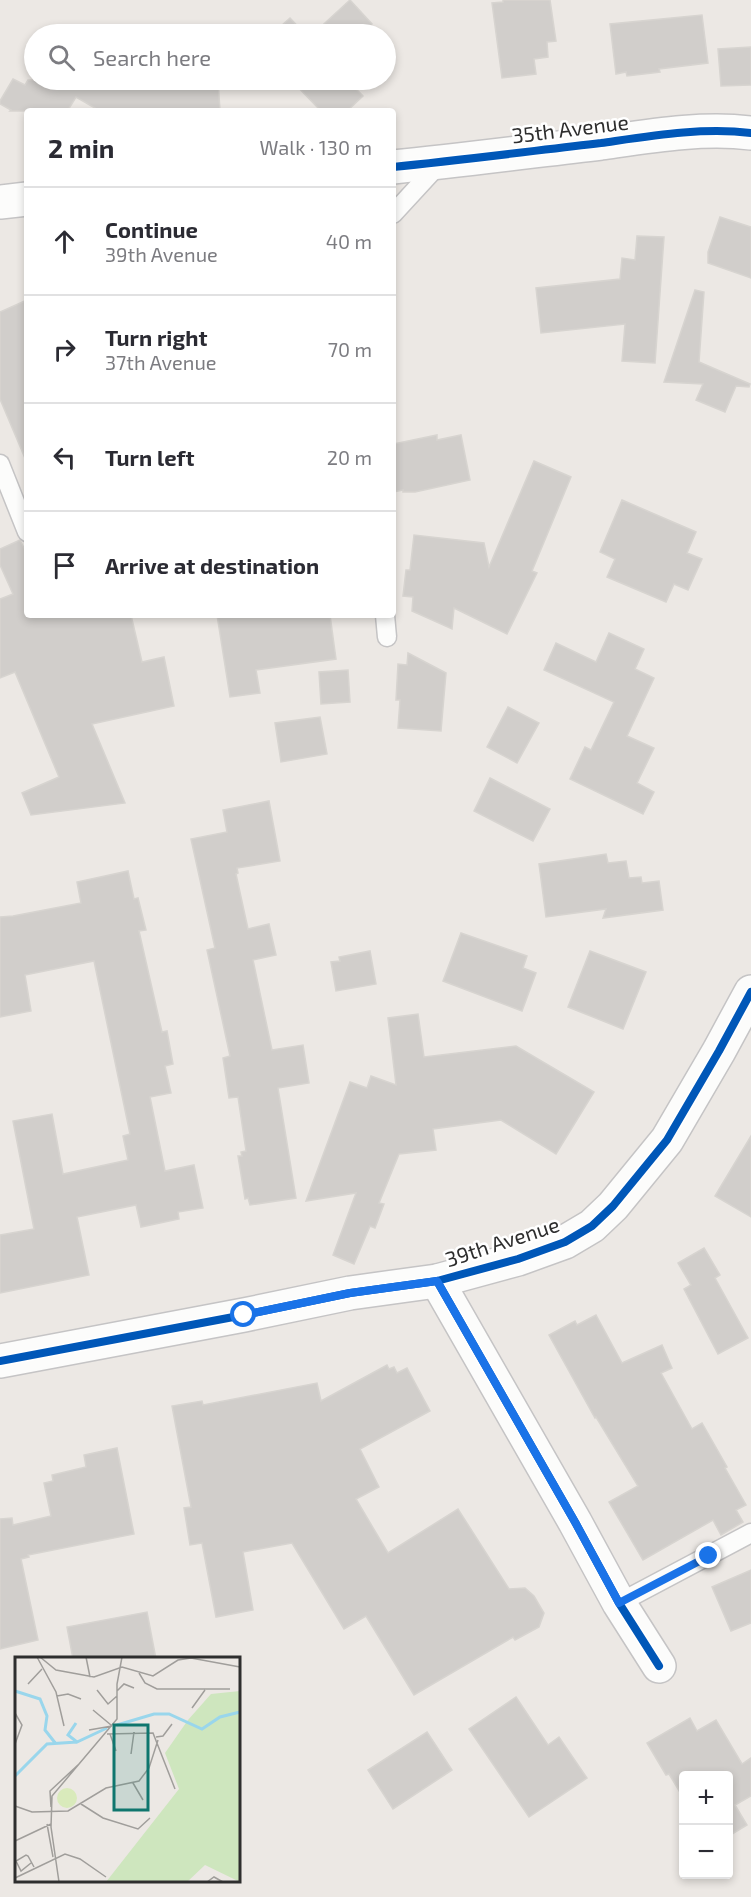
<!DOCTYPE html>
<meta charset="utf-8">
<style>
:root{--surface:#fff;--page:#f7f7f7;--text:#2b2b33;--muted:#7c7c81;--line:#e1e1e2}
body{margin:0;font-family:"Exo 2",sans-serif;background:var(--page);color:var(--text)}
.controls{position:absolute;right:18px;bottom:18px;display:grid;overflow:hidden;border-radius:6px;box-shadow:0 3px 9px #0003}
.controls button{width:54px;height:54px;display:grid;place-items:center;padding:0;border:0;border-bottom:2px solid var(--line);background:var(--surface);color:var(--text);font:30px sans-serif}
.stop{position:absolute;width:18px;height:18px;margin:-14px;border:4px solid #1a73e8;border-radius:50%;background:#fff}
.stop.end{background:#1a73e8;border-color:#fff;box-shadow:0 2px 6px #0008}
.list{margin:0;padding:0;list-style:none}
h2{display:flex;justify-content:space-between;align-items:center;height:78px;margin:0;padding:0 24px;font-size:26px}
h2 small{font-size:20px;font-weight:400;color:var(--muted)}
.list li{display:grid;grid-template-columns:39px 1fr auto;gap:18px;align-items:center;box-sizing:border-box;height:108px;padding:0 24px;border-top:2px solid var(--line)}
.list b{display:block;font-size:22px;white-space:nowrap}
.list p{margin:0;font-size:20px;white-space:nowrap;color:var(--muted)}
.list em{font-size:20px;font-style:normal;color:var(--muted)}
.icon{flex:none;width:33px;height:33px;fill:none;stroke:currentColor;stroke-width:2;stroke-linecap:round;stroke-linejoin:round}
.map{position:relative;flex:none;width:751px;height:1897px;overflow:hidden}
.search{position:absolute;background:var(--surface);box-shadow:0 3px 9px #0003;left:24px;top:24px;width:372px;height:66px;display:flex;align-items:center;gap:15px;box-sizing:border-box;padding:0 21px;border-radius:33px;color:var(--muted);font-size:22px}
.panel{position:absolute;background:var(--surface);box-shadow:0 3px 9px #0003;left:24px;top:108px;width:372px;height:510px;border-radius:6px}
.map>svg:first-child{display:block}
.building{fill:#d1cecb;stroke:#d7d4d0;stroke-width:1.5}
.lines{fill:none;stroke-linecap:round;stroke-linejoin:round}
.service-casing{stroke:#c5c4c5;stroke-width:21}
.minor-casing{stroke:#c5c4c5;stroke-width:36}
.service{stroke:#fcfcfb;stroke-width:18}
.minor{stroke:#fcfcfb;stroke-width:33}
.cycleway-casing{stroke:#fff;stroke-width:11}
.cycleway{stroke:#0057b8;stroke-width:8}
.route{stroke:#1a73e8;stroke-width:8}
.labels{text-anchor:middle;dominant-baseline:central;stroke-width:5;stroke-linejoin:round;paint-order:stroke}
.street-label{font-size:21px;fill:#2e2e2e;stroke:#fff}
.inset-river{fill:none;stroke:#99d6ec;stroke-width:3}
.inset-road{fill:none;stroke:#a09e9b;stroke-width:1.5}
.view{fill:#0f766e;fill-opacity:0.15;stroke:#0f766e;stroke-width:3}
.inset-edge{fill:none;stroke:#2e2e2e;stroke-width:3}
</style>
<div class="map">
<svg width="751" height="1897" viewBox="0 0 751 1897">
<rect width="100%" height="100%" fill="#ece8e4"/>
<!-- building -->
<g class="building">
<path d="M 350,0 L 372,24 L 360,34 L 313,34 Z"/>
<path d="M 503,0 L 550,0 L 556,41 L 547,42 L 548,57 L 534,59 L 536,74 L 502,78 L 492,3 L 503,2 Z"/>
<path d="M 702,15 L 708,63 L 659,69 L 660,72 L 627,76 L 626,72 L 616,74 L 610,24 Z"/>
<path d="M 290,18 L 305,34 L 272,34 Z"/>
<path d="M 751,47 L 751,85 L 721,86 L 718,49 Z"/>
<path d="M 13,79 L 25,85 L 28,80 L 218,80 L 220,111 L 100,111 L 76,97 L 68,110 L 70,111 L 10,111 L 11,110 L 0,104 L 0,101 Z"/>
<path d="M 291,80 L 347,80 L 363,96 L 347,111 L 321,111 Z"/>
<path d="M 720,217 L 751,227 L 751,278 L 708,263 L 708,252 Z"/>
<path d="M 637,236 L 664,237 L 655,363 L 622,361 L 625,324 L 541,333 L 536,288 L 620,279 L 622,258 L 635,260 Z"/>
<path d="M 695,290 L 704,292 L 699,362 L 750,384 L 749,387 L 736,386 L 725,412 L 696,400 L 703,384 L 664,382 Z"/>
<path d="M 27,300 L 27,463 L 0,399 L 0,312 Z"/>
<path d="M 437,435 L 437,440 L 461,435 L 470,480 L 415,492 L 403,492 L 403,490 L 393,492 L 393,444 Z"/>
<path d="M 534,461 L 571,477 L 532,571 L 537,573 L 507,634 L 454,608 L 452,629 L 412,611 L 413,597 L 403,596 L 406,570 L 410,570 L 414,535 L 484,543 L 489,567 Z"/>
<path d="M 622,500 L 696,532 L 687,553 L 702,559 L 688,590 L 674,584 L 666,602 L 607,577 L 615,559 L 600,552 Z"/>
<path d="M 20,540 L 27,554 L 27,615 L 131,615 L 142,662 L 164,657 L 174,706 L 92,724 L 125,803 L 31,815 L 22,793 L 59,777 L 15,672 L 0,678 L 0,599 L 13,594 L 0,565 L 0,549 Z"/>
<path d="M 217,615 L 330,615 L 336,659 L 256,670 L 260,693 L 230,697 Z"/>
<path d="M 609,633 L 644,649 L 635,669 L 654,678 L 627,736 L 654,748 L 637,783 L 654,792 L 643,814 L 570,779 L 585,747 L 591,750 L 614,702 L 544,670 L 556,643 L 596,662 Z"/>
<path d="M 408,653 L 446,673 L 441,731 L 398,728 L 400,700 L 396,700 L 398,664 L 407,665 Z"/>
<path d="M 348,670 L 350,702 L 321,704 L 319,672 Z"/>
<path d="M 508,707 L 539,723 L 517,763 L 487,747 Z"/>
<path d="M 320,717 L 327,754 L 281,762 L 275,723 Z"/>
<path d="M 490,778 L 550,809 L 533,841 L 474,811 Z"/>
<path d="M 269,801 L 280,861 L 237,868 L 238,873 L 236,874 L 248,929 L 269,924 L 276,955 L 253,960 L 272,1050 L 303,1045 L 309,1083 L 278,1088 L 296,1198 L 250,1205 L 248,1198 L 245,1199 L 238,1156 L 242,1156 L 241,1152 L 246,1151 L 238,1097 L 229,1098 L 223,1058 L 230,1056 L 207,950 L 215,948 L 191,839 L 227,832 L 223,810 Z"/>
<path d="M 606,854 L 608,863 L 626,861 L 629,878 L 641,877 L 642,883 L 659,881 L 663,910 L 603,918 L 606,909 L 546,917 L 539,864 Z"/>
<path d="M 128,871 L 134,899 L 138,898 L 146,930 L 139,931 L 162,1032 L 167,1031 L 173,1064 L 165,1066 L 171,1093 L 150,1097 L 165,1171 L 194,1165 L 203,1208 L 178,1212 L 179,1219 L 141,1227 L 136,1205 L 77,1217 L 89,1275 L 0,1293 L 0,1235 L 34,1229 L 13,1121 L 52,1114 L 63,1174 L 128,1160 L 123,1136 L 130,1134 L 94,961 L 25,975 L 31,1011 L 0,1017 L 0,917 L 13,916 L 81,903 L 77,882 Z"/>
<path d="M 461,933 L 527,956 L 523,968 L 536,973 L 522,1011 L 443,981 Z"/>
<path d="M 370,951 L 376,984 L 336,991 L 331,962 L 340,961 L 339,957 Z"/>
<path d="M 590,951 L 646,972 L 623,1029 L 568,1007 Z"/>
<path d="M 418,1014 L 424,1057 L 516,1046 L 594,1092 L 556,1154 L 501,1120 L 433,1129 L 436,1150 L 399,1154 L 379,1203 L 384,1204 L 375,1228 L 370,1226 L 354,1264 L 333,1255 L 356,1193 L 306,1201 L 350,1082 L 367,1088 L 371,1076 L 396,1085 L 388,1018 Z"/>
<path d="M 751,1136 L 751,1217 L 715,1196 Z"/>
<path d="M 704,1248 L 720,1275 L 715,1278 L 748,1338 L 718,1354 L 684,1289 L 691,1285 L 678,1263 Z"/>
<path d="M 596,1315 L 622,1363 L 662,1345 L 672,1368 L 661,1373 L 692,1429 L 702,1423 L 727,1467 L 725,1468 L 746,1505 L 736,1510 L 743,1522 L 721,1535 L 713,1520 L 643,1560 L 609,1502 L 638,1486 L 596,1417 L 595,1418 L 549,1335 L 575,1321 L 577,1325 Z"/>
<path d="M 387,1365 L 389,1369 L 394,1367 L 397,1373 L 407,1368 L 430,1411 L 360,1449 L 379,1487 L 356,1499 L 388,1553 L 458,1509 L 509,1589 L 525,1588 L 534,1596 L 544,1613 L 539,1627 L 515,1640 L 513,1637 L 414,1695 L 366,1616 L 344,1629 L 292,1543 L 243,1552 L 253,1610 L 216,1617 L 202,1543 L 190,1545 L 184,1508 L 191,1507 L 172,1406 L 202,1401 L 203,1405 L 317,1383 L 321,1401 Z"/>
<path d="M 117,1448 L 134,1534 L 28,1555 L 29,1557 L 21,1559 L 38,1640 L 0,1649 L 0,1519 L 12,1518 L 13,1525 L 51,1516 L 44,1483 L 53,1481 L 52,1475 L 86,1467 L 84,1455 Z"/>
<path d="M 751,1570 L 751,1623 L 731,1631 L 712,1587 Z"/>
<path d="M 147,1612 L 156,1659 L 73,1659 L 67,1627 Z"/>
<path d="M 516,1697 L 548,1745 L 559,1737 L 587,1778 L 529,1817 L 469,1729 Z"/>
<path d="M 690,1718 L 697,1731 L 716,1720 L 742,1764 L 751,1758 L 751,1796 L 735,1805 L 747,1825 L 729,1836 L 729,1776 L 684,1776 L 684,1799 L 669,1774 L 666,1775 L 647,1743 Z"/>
<path d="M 427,1732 L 452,1770 L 393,1809 L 368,1770 Z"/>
</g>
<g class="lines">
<defs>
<g id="service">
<path d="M 393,214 L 440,163"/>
<path d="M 0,464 L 27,532"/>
<path d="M 385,615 L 387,637"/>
<path d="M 619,1603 L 751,1533"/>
</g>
<g id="minor">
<path d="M 393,167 C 463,160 532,151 601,143 C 650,136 702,127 751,133"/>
<path d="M 0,202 L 27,199"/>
<path d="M 437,1281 L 575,1522 L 619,1603 L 659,1666"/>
<path d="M 0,1361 L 244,1315 L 350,1293 L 437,1281 L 518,1259 L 565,1242 L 592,1226 L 613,1206 L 667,1140 L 719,1051 L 751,992"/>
</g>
</defs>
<!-- service casing -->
<use href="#service" class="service-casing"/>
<!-- minor casing -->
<use href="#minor" class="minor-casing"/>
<!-- service -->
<use href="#service" class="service"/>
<!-- minor -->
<use href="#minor" class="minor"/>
<defs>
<g id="cycleway">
<path d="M 393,167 C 463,160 532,151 601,143 C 650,136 702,127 751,133"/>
<path d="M 437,1281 L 575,1522 L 619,1603 L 659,1666"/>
<path d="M 0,1361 L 244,1315 L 350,1293 L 437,1281 L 518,1259 L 565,1242 L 592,1226 L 613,1206 L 667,1140 L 719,1051 L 751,992"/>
</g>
</defs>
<!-- cycleway casing -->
<use href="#cycleway" class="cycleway-casing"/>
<!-- cycleway -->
<use href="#cycleway" class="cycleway"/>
</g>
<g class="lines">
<!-- route -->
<path class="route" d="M 244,1315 L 350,1293 L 437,1281 L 575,1522 L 619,1603 L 709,1556"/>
</g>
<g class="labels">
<!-- street labels -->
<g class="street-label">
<text transform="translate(570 128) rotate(-7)">35th Avenue</text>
<text transform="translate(502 1241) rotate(-18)">39th Avenue</text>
</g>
</g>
<!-- overview -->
<g transform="translate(15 1657)">
<rect width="225" height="225" fill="#ece8e4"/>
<path d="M 225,34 L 225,225 L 190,208 L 172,225 L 91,225 L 164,132 L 150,96 L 173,63 L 196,37 Z" fill="#cee6be"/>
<path d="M42 141a10 10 0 1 1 20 0a10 10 0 1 1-20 0Z" fill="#d9eabb"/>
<path class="inset-river" d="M 0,34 L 25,42 L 32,59 L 30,73 L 41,87M 61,66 L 53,78 L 62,85 L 92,71M 102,68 L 139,57 L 154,57 L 187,72 L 205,60 L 225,55M 0,119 L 32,87 L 62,85"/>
<path class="inset-road" d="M 22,0 L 41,35 L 49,69M 25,0 L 41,13 L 79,20 L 107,10 L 138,19 L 163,3 L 176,1 L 225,10M 71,0 L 75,20M 124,16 L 130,26 L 142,32 L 215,32M 13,27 L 27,12M 82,33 L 93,47 L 102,39M 102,34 L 109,27 L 119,31M 42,39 L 53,37 L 66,42M 177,51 L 190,33M 78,53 L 96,68M 0,56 L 7,68 L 0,87M 74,73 L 97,69M 92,77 L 138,76 L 160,132M 95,77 L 101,94M 141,80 L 148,79 L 157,67M 116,97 L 119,75M 118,126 L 128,143M 66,147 L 88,161 L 123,172 L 135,161M 0,149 L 17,155 L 53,154 L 91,131 L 124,124 L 134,111 L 143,83M 36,150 L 35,134 L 64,107M 32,167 L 38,200M 0,184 L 36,167M 16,206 L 6,214 L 1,204 L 11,198 L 13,199 L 19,210M 0,221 L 50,197 L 65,202 L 91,220M 44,225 L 36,170 L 37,139 L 102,62 L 102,27 L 107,0M 192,225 L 199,220 L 208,225"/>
<path class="view" d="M 99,68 L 133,68 L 133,153 L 99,153 Z"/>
<rect width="225" height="225" class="inset-edge"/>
</g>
</svg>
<div class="controls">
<button>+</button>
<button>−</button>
</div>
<div class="stop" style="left:244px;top:1315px"></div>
<div class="stop end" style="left:709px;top:1556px"></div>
<div class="search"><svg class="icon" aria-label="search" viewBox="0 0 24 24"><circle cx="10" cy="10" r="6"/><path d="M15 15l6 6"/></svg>Search here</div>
<section class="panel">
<h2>2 min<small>Walk · 130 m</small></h2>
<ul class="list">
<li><svg class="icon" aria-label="ahead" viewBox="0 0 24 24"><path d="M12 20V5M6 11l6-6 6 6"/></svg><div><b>Continue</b><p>39th Avenue</p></div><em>40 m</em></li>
<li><svg class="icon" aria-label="right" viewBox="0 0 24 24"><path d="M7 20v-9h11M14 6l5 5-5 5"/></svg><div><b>Turn right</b><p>37th Avenue</p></div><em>70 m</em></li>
<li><svg class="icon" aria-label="left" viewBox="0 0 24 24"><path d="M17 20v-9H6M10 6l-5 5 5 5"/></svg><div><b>Turn left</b></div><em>20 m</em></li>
<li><svg class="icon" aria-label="arrive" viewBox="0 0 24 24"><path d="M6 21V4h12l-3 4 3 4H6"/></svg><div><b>Arrive at destination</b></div></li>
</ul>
</section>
</div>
